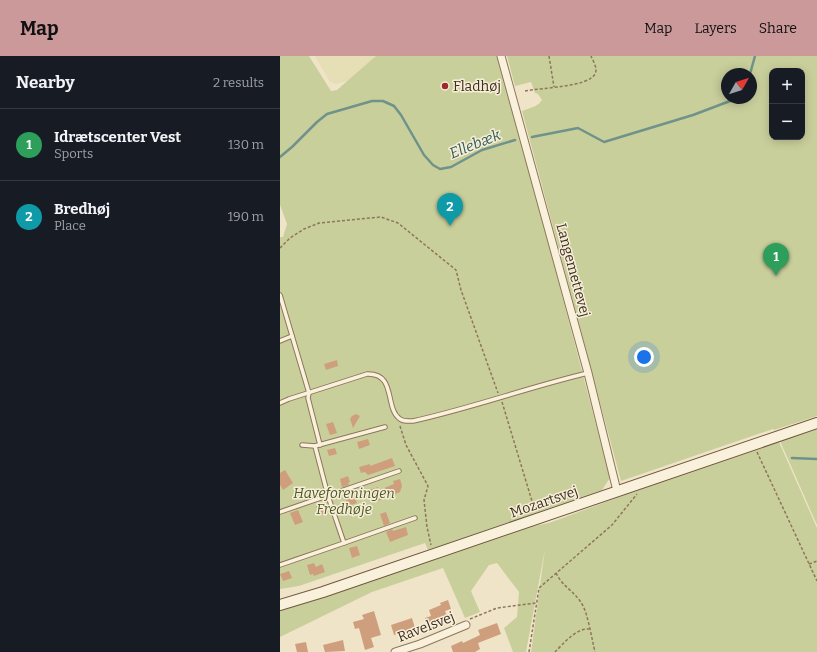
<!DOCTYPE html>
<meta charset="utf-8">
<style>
:root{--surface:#171b24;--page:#20242c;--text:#f1f3f6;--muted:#9ea1a6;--line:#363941;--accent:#cc999b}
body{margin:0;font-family:Bitter,serif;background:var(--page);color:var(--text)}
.controls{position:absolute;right:12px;top:12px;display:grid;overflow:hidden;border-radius:8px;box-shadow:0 2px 10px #0003}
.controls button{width:36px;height:36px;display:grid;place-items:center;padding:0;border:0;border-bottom:1px solid var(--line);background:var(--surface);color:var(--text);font:20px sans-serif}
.compass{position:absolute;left:441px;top:12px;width:36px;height:36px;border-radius:50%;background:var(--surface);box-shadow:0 2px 10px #0003;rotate:51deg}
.you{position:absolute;left:364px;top:301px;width:14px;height:14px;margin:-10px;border:3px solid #fff;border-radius:50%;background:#1a73e8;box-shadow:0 0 0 6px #1a73e833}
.badge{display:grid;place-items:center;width:26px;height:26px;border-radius:50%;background:var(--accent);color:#fff;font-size:13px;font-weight:700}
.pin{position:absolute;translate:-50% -33px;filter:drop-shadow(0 1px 2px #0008)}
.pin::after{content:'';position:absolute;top:21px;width:14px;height:12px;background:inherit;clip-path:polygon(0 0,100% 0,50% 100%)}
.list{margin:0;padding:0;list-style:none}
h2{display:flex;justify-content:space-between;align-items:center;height:52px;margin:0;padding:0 16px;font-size:17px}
h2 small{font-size:13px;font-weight:400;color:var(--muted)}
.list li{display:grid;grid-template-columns:26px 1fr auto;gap:12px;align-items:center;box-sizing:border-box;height:72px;padding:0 16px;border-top:1px solid var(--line)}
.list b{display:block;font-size:15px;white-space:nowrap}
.list p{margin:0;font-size:13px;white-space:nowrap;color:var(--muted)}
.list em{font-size:13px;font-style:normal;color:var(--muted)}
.map{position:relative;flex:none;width:537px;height:596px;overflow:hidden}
header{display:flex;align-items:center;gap:24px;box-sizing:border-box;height:56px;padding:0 20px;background:var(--accent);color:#111}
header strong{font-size:19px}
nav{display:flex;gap:22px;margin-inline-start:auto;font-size:14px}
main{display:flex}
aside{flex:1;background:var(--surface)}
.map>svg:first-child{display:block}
.farmland{fill:#e6deb5}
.green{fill:#c9cf9b;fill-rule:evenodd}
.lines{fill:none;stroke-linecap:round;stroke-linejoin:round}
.stream{stroke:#6f938a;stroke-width:2.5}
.building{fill:#cf9f7d}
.lane-casing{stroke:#8d765c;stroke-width:5.5}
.street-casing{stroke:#8d765c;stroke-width:9}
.secondary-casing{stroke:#6f573f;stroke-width:12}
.path{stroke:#8d765c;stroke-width:1.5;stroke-dasharray:3 2;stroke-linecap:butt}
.lane{stroke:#faf1dc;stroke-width:3.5}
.street{stroke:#faf1dc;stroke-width:7}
.secondary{stroke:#faf1dc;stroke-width:10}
.poi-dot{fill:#9e2a2b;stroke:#f7eed8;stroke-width:1.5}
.labels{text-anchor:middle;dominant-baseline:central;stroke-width:3;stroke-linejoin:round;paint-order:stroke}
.poi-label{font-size:14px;fill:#3d2e20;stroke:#f7eed8;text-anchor:start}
.street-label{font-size:14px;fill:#3d2e20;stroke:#f7eed8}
.park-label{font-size:14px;font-style:italic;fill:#4d5a26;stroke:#f7eed8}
.water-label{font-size:15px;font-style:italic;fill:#2f5d5a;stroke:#f7eed8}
</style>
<header>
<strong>Map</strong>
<nav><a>Map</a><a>Layers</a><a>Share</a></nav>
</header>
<main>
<aside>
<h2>Nearby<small>2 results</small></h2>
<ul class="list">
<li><span class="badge" style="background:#2e9e5b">1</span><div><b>Idrætscenter Vest</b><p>Sports</p></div><em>130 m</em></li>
<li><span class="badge" style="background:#0f9aa8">2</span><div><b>Bredhøj</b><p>Place</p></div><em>190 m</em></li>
</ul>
</aside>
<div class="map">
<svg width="537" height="596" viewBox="0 0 537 596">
<rect width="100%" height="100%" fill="#f0e4c8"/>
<!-- farmland -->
<path class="farmland" d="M 35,0 L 96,0 L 68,25 L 56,28 L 50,26 Z"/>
<!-- green -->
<g class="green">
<path d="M 0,0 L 29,0 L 51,35 L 57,34 L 96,0 L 217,0 L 247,106 L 330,422 L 322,434 L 148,494 L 145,487 L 19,530 L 0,533 L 0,181 L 3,181 L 7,168 L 0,149 Z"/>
<path d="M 227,0 L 537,0 L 537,360 L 494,374 L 493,373 L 341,425 L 242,55 C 249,52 258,51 262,44 L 258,38 L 255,37 L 251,26 L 235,30 ZM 492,15 L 522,15 L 522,81 L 492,81 ZM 447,18 L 471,18 L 471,42 L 447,42 Z"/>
<path d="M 537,373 L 537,469 L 500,385 Z"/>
<path d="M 499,386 L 537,472 L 537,596 L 251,596 L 265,493 L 246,596 L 233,596 L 224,572 L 237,561 L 239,536 L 217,507 L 209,509 L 191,535 L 200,556 L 185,562 L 163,512 L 92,536 L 0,581 L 0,553 L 248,471 L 269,467 L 382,425 Z"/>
</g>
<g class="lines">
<!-- stream -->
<g class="stream">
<path d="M 470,18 L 475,0"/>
<path d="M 252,81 L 298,72 L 324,86 L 413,59 L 458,42"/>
<path d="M 0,101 L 12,91 L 37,66 L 47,58 L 92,45 L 103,45 L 114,50 L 121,59 L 144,99 L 153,109 L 160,113 L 171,111 L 202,94 L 235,84"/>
<path d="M 512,402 L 537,403"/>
</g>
</g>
<!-- building -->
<g class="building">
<path d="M 57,304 L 58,310 L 46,314 L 44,308 Z"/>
<path d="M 76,358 L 80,360 L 73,372 L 70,363 L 72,360 Z"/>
<path d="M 53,366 L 57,377 L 50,379 L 46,368 Z"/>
<path d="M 88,383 L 90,389 L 79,393 L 77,386 Z"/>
<path d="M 55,392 L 57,398 L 49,400 L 47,394 Z"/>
<path d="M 112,402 L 115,410 L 88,419 L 85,416 L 81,417 L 79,411 L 90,408 L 90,410 Z"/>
<path d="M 5,414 L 13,427 L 3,434 L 0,429 L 0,417 Z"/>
<path d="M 68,420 L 70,426 L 68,427 L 69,429 L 62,431 L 60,423 Z"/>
<path d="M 120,423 L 122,430 L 120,436 L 93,447 L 89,434 L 98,431 L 99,434 L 114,428 L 113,425 Z"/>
<path d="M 72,435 L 77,447 L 68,450 L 64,439 L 64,437 Z"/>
<path d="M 44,447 L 48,456 L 40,459 L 36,450 Z"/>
<path d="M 18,454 L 23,466 L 15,469 L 10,457 Z"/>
<path d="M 106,456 L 110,467 L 104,470 L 100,458 Z"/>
<path d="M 126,471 L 128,479 L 110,486 L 106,476 L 112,473 L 113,475 Z"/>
<path d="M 77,490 L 80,499 L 72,502 L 69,492 Z"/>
<path d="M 34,507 L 36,511 L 42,508 L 45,516 L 34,520 L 33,518 L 30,519 L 27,509 Z"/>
<path d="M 9,515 L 12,522 L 3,525 L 0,518 Z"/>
<path d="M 168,544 L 171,553 L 165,555 L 169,565 L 149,573 L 145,562 L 151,560 L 149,554 L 161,549 L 160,547 Z"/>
<path d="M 94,555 L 101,579 L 91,582 L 94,591 L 85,594 L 79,572 L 75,573 L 73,566 L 84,563 L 82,559 Z"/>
<path d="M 132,562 L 135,572 L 114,579 L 111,569 Z"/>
<path d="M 217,567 L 221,578 L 198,587 L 200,593 L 195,596 L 173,596 L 171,590 L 182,585 L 183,587 L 200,579 L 198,574 Z"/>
<path d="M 63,584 L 65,595 L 45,596 L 43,589 Z"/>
<path d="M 26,586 L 28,596 L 17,596 L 15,588 Z"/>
</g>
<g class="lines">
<defs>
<g id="lane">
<path d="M 0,239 L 29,337 L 28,342 L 40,389"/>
<path d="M 0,285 L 12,280"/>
<path d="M 0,347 L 9,343 L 87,318 C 117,317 104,352 120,363 C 124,366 128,365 133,365 C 192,352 249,331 308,317"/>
<path d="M 22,389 L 35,390"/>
<path d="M 0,456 L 119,415"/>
<path d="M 64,487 L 135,462"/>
<path d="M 0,509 L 64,487 L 48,440 L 35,390 L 105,371"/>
</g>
<g id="street">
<path d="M 221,0 L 308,317 L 337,435"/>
<path d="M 115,596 L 140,588 L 186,569"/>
</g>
<path id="secondary" d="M 0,549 L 43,536 L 537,367"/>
</defs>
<!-- lane casing -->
<use href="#lane" class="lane-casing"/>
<!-- street casing -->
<use href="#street" class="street-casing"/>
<!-- secondary casing -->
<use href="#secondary" class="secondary-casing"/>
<!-- path -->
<g class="path">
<path d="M 269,0 L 274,31"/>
<path d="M 245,35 C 259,32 309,31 315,18 C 318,12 313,5 311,0"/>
<path d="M 0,192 L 10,182 L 24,173 L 39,167 L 101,161 L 118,167 L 176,214 L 181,234 L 218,337"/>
<path d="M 222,346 L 255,455"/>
<path d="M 120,370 L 126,389 L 148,430 L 144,444 L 147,471 L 151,489"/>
<path d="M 477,396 L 537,525"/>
<path d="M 529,508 L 537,505"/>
<path d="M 276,517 C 282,530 295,536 302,548 C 308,558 312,584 315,596"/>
<path d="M 190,563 L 217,552 L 256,547"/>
<path d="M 249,596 L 259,532 L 332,469 L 357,438"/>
<path d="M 275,596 C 283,588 296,572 309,573"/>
</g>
<!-- lane -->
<use href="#lane" class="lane"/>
<!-- street -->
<use href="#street" class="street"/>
<!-- secondary -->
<use href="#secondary" class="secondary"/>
</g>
<!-- markers -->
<circle class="poi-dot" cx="165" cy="30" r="4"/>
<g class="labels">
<!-- poi labels -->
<g class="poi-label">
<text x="173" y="30">Fladhøj</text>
</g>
<!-- street labels -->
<g class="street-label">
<text transform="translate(293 214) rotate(75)">Langemettevej</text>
<text transform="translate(264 446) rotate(-19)">Mozartsvej</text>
<text transform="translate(146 571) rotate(-21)">Ravelsvej</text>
</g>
<!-- park labels -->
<g class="park-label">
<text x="64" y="437">Haveforeningen<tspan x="64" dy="16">Fredhøje</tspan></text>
</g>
<!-- water labels -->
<g class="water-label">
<text transform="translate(195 88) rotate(-22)">Ellebæk</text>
</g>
</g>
</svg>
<div class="controls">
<button>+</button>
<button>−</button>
</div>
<svg class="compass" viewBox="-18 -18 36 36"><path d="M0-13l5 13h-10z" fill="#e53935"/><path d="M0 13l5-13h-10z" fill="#9ea1a6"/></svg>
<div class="you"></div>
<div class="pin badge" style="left:496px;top:220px;background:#2e9e5b">1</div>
<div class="pin badge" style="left:170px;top:170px;background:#0f9aa8">2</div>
</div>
</main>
